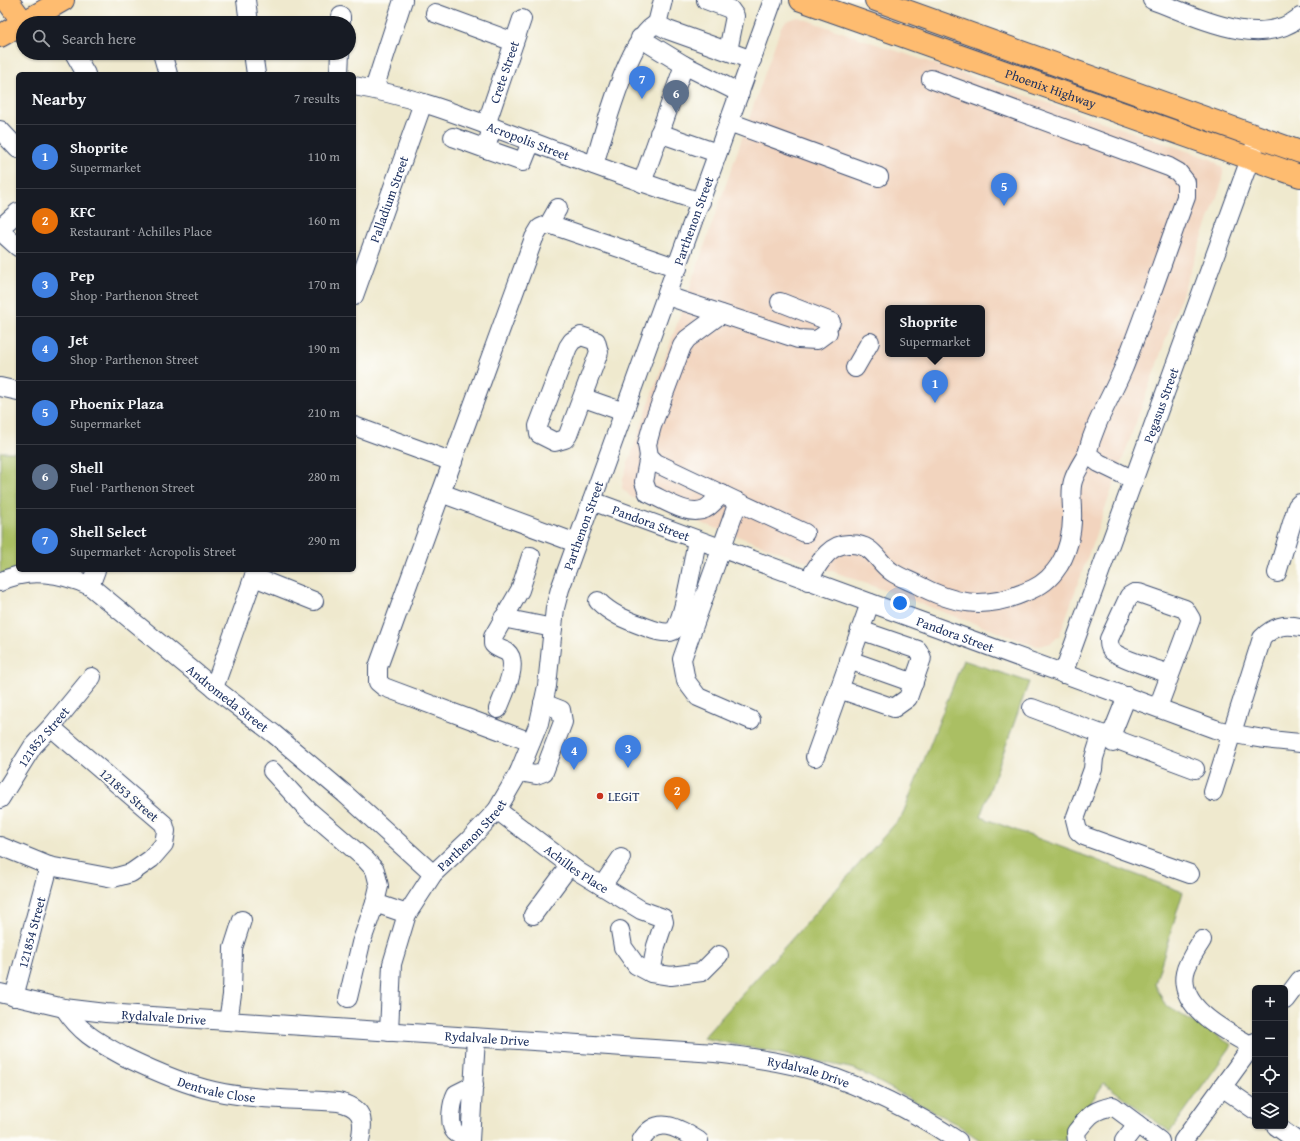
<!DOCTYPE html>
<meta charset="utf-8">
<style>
:root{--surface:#171b24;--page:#242831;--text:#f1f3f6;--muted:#9ea1a6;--line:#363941;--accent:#ea580c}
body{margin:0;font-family:"Gentium Book Plus",serif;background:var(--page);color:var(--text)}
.controls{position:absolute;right:12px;bottom:12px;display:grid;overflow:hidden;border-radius:6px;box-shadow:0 1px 3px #0004}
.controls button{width:36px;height:36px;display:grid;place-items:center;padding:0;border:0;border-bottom:1px solid var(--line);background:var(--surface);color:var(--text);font:20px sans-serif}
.you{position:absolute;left:900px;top:603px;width:14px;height:14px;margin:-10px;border:3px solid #fff;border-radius:50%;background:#1a73e8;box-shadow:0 0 0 6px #1a73e833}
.badge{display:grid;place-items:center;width:26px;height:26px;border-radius:50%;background:var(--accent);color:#fff;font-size:13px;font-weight:700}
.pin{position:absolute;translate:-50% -33px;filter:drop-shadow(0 1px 2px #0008)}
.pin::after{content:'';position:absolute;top:21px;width:14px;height:12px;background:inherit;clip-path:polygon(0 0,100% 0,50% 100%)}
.popup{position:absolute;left:885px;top:305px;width:100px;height:52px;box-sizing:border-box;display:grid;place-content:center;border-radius:6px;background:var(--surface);filter:drop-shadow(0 1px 3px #0005);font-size:13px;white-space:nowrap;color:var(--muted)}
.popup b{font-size:15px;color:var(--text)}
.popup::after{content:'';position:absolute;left:50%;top:100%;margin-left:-8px;border:8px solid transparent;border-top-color:var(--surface)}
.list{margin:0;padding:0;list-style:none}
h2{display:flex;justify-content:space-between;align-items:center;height:52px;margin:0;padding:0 16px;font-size:17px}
h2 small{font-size:13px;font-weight:400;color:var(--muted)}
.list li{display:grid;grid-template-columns:26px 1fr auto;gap:12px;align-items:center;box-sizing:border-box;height:64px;padding:0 16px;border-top:1px solid var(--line)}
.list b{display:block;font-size:15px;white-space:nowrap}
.list p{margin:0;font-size:13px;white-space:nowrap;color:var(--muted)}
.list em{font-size:13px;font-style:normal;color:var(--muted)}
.icon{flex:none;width:22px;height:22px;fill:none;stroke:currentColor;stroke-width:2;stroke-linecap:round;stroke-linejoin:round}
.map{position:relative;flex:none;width:1300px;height:1141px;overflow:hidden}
.search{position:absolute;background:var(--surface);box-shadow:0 1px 3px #0004;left:16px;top:16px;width:340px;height:44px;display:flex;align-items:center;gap:10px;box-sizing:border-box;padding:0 14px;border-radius:22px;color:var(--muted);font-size:15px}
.panel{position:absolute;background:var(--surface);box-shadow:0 1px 3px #0004;left:16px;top:72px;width:340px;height:500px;border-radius:6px}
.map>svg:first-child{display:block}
.built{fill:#f2d4be;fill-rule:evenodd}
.green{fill:#aabf63;stroke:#627760}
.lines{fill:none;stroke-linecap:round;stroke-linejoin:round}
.minor-casing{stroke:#3b4b6f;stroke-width:20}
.major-casing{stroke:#3b4b6f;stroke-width:24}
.minor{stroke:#fff;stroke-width:18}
.major{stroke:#febc70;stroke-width:22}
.poi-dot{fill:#c8321e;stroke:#fdfcf7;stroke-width:1.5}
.labels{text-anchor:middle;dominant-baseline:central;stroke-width:4;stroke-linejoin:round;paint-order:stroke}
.street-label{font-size:13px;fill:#1b2f5e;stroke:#fdfcf7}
.poi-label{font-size:13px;fill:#1b2f5e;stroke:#fdfcf7;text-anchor:start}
</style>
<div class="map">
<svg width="1300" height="1141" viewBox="0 0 1300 1141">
<rect width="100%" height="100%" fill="#fdfcf7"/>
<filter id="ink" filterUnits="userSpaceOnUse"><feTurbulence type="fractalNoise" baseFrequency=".025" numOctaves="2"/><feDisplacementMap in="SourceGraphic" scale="8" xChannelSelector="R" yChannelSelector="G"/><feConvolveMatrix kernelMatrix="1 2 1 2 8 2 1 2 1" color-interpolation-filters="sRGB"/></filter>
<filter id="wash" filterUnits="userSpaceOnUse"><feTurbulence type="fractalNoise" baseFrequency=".012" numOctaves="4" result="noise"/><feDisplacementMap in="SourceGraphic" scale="16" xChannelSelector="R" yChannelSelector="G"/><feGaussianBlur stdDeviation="0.9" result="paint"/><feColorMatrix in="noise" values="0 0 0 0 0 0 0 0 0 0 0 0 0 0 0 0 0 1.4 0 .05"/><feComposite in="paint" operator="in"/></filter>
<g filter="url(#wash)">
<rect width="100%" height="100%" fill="#efe9ce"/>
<!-- built -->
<path class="built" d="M 798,17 L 1213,160 L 1223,169 L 1223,180 L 1061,631 L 1059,636 L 1051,643 L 1039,646 L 1033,645 L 631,497 L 622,488 L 623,478 L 781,27 L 786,21 ZM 888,308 L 982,308 L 982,354 L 888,354 Z"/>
<!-- green -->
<g class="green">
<path d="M 0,452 L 18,452 L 18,570 L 0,574 Z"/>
<path d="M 963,660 L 1029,682 L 980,817 L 1183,892 L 1155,984 L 1165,1005 L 1232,1045 L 1170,1132 L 1104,1083 L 1065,1141 L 981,1141 L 958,1125 L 855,1069 L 703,1038 L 902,816 Z"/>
</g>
</g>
<g filter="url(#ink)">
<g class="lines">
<defs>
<g id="minor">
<path d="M 246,0 L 249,23"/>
<path d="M 663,0 L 657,24 L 668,30 L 752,60"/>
<path d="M 706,0 L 730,9 L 735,16 L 728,51"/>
<path d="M 1152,0 C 1194,15 1259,51 1300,17"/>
<path d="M 435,13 L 514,42"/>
<path d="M 341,23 L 341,16"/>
<path d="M 640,38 L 684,65"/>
<path d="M 74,53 L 86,74"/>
<path d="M 162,53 L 168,74"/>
<path d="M 253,53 L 256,74"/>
<path d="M 339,74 L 340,53"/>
<path d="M 931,79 L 1169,167 L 1178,172 L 1186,182 L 1186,197 C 1165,254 1146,311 1124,367 C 1111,398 1095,421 1087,454 L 1099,463 L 1134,480"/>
<path id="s1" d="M 354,86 C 414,96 470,119 527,140 C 584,162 642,183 701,202"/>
<path d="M 374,89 L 403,0"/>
<path d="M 729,122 L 879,177"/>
<path id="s2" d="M 486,125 L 522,19"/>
<path d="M 492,127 L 486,149 L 523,162 L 531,142"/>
<path d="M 0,130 L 18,149"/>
<path d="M 659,133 L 717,153"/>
<path d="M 453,137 L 486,149"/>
<path d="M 594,165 C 603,135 629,34 657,24"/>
<path d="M 642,183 L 684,65 L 740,93"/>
<path d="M 549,224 L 558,208"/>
<path d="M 0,228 L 18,212"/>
<path d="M 0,231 L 18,247"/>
<path id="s3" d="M 354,296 L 423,103"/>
<path d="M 667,296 L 798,339 L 817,340 L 828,332"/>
<path d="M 780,302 L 831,322"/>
<path d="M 721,314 L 687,339 L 682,346 L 652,426 L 647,444 L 649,456 L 656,463 L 738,502 L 682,659 L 686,681 L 698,697 L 751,720"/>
<path d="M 581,336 L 596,341 L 599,352 L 568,435 L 565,439 L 555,442 L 539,434 L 538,426 L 568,347 L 572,341 Z"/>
<path d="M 855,368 L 870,342"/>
<path d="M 0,387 L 18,391"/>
<path d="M 584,398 L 624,412"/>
<path d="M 354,426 L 453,462"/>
<path d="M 649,456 L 644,482 L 648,493 C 663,499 688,517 705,509 C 711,506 716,499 722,494"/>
<path d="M 441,493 L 378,667 L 378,682 L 384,687 L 531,742"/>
<path id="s4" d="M 592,501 L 1215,729 C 1243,737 1271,740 1300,743"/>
<path d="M 738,502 L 805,533"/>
<path d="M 576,543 L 441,493 L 534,238 L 540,228 L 549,224 L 678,268"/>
<path d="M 1277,573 L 1297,506 L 1300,503"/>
<path d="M 254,577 L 314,601"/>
<path d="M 808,581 C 818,565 829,542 851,544 C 875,545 876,561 892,572 C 899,577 908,580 916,584 C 953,604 984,610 1023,593 C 1036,588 1046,583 1055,571 C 1068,555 1073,531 1072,511 C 1072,501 1070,491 1073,481 C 1076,471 1082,463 1087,454"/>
<path id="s5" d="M 0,582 C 28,567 62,573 90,586 L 214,688 L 274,734 L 345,794 L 433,874"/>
<path d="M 90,586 L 96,570"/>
<path d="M 598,601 C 611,614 626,620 643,626 C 651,629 665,635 673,631 C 683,626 694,554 697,540"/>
<path d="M 503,618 L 553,628"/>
<path d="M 849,660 L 914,683"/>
<path id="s6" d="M 1063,674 L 1258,137"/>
<path d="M 214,688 L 256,570"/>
<path d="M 839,689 L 894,708 L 908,698 L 922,658 L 918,650 L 860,630"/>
<path d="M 1158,707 L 1191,619 L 1185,609 L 1139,593 L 1134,593 L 1129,596 L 1109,639 C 1109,644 1109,647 1112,651 C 1119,658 1158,670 1170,674"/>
<path d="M 1032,708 L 1195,769"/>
<path d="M 498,709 C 503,696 520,663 507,652 C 502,649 497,649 493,644 L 493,637 L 520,590 L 531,556"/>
<path d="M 1113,731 L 1100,739 L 1094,758 L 1093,769 L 1075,819 L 1078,831 L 1084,836 L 1190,874"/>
<path d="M 1113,743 L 1113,731 L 1127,696"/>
<path d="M 815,757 L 870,603"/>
<path d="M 272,771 L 308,810 L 365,859 L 375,870 L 379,886 L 375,903 L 407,914"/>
<path d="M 519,772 L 536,775 L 544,772 L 563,722 L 561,710 L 543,703"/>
<path d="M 1213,792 L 1262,638 C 1274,626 1284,624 1300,627"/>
<path id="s7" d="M 0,799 L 33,746 L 51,727 L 92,677"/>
<path id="s8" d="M 497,810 L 579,872 L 641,910 L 663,918 L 664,922 L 656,946 L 651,973"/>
<path d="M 0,846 L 49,866 L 113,878 L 131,873 L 151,859 L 164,844 L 166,831 L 164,824 L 51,727"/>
<path d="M 602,886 L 621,858"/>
<path d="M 533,915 L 570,865"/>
<path d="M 620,930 L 623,947 L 636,965 L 651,973 L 671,976 L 702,972 L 719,955"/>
<path d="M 1202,940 C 1196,950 1187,962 1185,973 C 1178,1008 1227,1032 1252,1046"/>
<path id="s9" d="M 0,993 L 64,1008 L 106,1013 L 715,1053 C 750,1057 785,1062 818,1072 C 867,1088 915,1112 958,1141"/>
<path id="s10" d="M 14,997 L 49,866"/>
<path d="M 348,998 L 361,943 L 375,903"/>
<path d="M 1285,1000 L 1300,980"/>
<path id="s11" d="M 64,1008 C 82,1035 98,1042 125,1057 C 154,1071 183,1084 214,1091 C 254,1100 297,1099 338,1102 C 362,1107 365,1118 360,1141"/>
<path d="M 228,1021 L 232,995 L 233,948 L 242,920"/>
<path id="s12" d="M 389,1032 L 392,964 L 407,914 L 433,874 L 469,840 L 497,810 L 519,772 L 539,723 L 547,686 L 555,608 L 560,589 L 773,0"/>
<path d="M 1222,1087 L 1255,1110"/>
<path d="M 1276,1126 L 1297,1141"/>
<path d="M 470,1138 C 466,1137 459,1136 455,1132 C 448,1124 452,1102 456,1094 L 474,1085"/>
<path d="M 470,1141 L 476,1038"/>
<path d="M 641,1141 C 657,1114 678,1128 699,1141"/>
<path d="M 1077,1141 L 1076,1132 C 1090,1115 1091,1111 1113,1106 L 1160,1141"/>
<path d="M 1124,1141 L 1137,1124"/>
<path d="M 1183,1141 L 1255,1042"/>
</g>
<g id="major">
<path d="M 7,0 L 23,22"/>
<path id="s13" d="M 801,0 L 1300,176"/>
<path d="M 876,0 L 1300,152"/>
<path d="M 0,36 L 63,0"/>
</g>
</defs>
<!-- minor casing -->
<use href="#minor" class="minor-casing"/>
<!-- major casing -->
<use href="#major" class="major-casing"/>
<!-- minor -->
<use href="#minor" class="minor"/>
<!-- major -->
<use href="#major" class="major"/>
</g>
</g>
<!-- markers -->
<circle class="poi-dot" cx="600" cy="796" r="4"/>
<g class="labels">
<!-- street labels -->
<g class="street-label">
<text stroke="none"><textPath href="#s2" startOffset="56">Crete Street</textPath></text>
<text stroke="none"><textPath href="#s13" startOffset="265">Phoenix Highway</textPath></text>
<text stroke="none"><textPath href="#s1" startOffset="183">Acropolis Street</textPath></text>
<text stroke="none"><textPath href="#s3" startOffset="103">Palladium Street</textPath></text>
<text stroke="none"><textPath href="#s12" startOffset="883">Parthenon Street</textPath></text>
<text stroke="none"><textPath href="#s6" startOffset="286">Pegasus Street</textPath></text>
<text stroke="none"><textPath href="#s4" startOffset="63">Pandora Street</textPath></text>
<text stroke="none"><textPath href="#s12" startOffset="559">Parthenon Street</textPath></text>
<text stroke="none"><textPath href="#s4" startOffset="387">Pandora Street</textPath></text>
<text stroke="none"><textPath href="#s5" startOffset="271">Andromeda Street</textPath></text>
<text stroke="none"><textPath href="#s7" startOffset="76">121852 Street</textPath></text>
<text transform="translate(129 795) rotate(41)">121853 Street</text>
<text stroke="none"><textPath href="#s12" startOffset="223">Parthenon Street</textPath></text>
<text stroke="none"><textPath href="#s8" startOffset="99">Achilles Place</textPath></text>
<text stroke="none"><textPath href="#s10" startOffset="67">121854 Street</textPath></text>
<text stroke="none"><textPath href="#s9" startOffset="166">Rydalvale Drive</textPath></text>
<text stroke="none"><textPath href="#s9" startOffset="490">Rydalvale Drive</textPath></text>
<text stroke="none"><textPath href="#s9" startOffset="814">Rydalvale Drive</textPath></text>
<text stroke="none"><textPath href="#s11" startOffset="177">Dentvale Close</textPath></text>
</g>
<!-- poi labels -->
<g class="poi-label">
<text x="608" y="796">LEGiT</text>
</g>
</g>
</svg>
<div class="controls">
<button>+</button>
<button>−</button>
<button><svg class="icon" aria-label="locate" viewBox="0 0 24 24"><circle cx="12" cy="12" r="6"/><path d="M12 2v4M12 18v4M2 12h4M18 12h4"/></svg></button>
<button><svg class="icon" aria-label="layers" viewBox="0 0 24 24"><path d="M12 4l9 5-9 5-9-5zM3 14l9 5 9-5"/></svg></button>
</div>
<div class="you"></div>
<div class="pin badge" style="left:935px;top:403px;background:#3f7fe0">1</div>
<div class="popup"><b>Shoprite</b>Supermarket</div>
<div class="pin badge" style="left:677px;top:810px;background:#e8710a">2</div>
<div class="pin badge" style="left:628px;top:768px;background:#3f7fe0">3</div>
<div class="pin badge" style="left:574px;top:770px;background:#3f7fe0">4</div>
<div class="pin badge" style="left:1004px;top:206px;background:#3f7fe0">5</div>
<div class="pin badge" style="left:676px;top:113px;background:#5c6f8a">6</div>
<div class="pin badge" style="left:642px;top:99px;background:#3f7fe0">7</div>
<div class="search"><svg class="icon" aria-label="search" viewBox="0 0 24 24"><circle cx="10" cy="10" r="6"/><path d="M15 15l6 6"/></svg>Search here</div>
<section class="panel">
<h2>Nearby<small>7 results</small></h2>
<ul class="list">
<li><span class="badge" style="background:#3f7fe0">1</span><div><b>Shoprite</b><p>Supermarket</p></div><em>110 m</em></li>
<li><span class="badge" style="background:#e8710a">2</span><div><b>KFC</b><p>Restaurant · Achilles Place</p></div><em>160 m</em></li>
<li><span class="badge" style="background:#3f7fe0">3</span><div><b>Pep</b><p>Shop · Parthenon Street</p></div><em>170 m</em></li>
<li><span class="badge" style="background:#3f7fe0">4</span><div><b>Jet</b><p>Shop · Parthenon Street</p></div><em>190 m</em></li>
<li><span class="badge" style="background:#3f7fe0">5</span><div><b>Phoenix Plaza</b><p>Supermarket</p></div><em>210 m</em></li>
<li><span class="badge" style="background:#5c6f8a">6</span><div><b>Shell</b><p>Fuel · Parthenon Street</p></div><em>280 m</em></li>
<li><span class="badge" style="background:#3f7fe0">7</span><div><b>Shell Select</b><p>Supermarket · Acropolis Street</p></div><em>290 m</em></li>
</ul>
</section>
</div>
